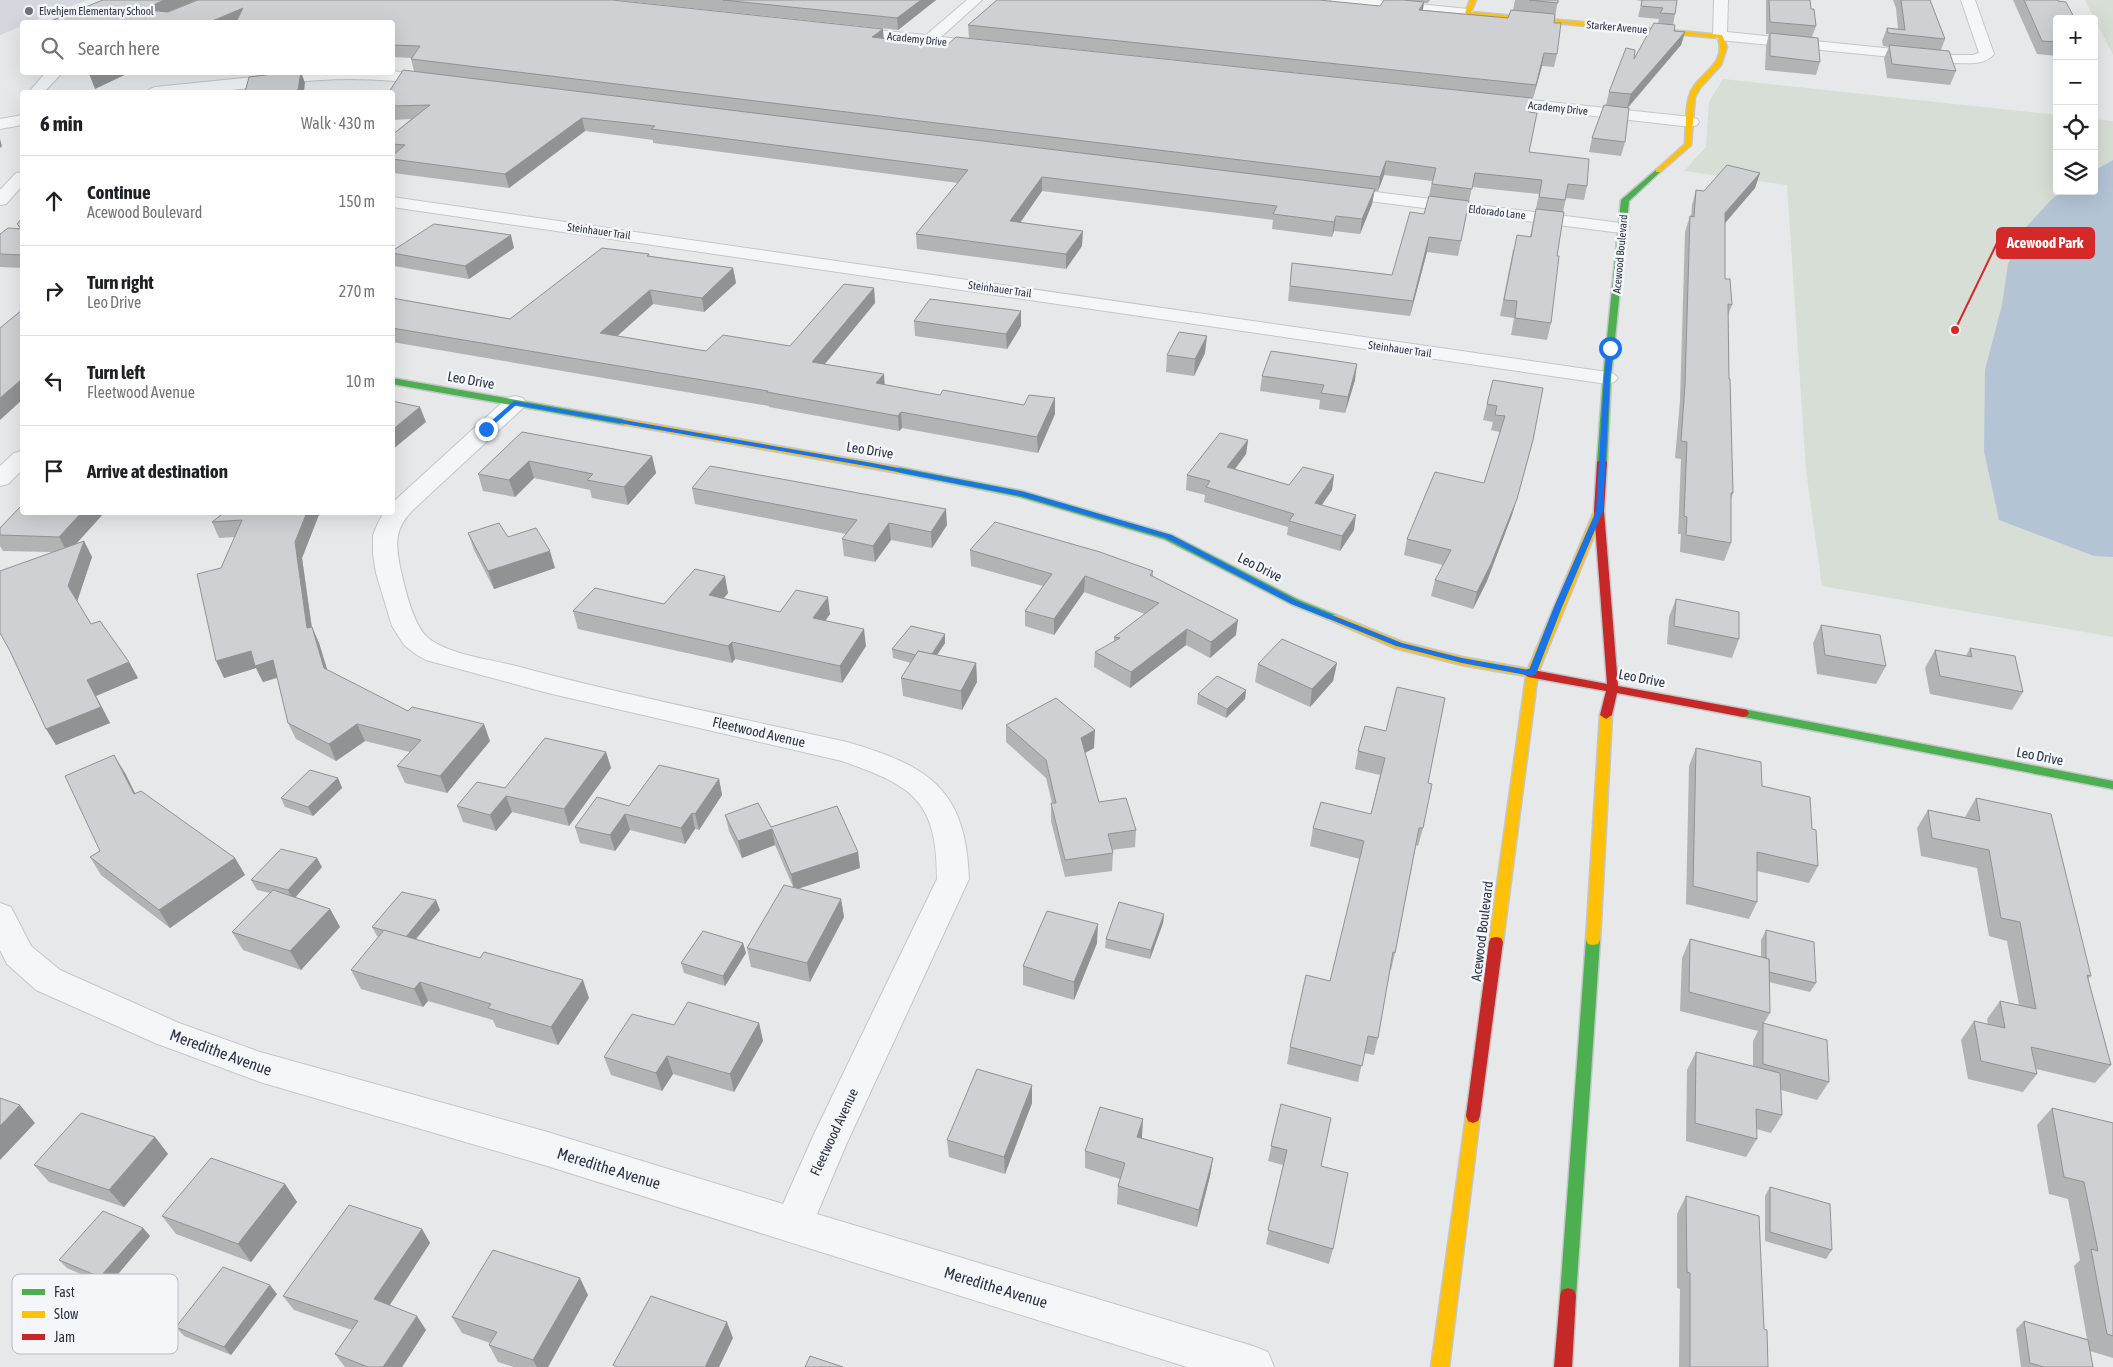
<!DOCTYPE html>
<meta charset="utf-8">
<style>
:root{--surface:#fff;--page:#f6f6f6;--text:#202124;--muted:#757577;--line:#e0e0e0}
body{margin:0;font-family:"Asap Condensed",sans-serif;background:var(--page);color:var(--text)}
.controls{position:absolute;right:15px;top:15px;display:grid;overflow:hidden;border-radius:5px;box-shadow:0 5px 20px #0002}
.controls button{width:45px;height:45px;display:grid;place-items:center;padding:0;border:0;border-bottom:1px solid var(--line);background:var(--surface);color:var(--text);font:25px sans-serif}
.stop{position:absolute;width:15px;height:15px;margin:-11px;border:4px solid #1a73e8;border-radius:50%;background:#fff}
.stop.end{background:#1a73e8;border-color:#fff;box-shadow:0 1px 5px #0008}
.list{margin:0;padding:0;list-style:none}
h2{display:flex;justify-content:space-between;align-items:center;height:65px;margin:0;padding:0 20px;font-size:21px}
h2 small{font-size:16px;font-weight:400;color:var(--muted)}
.list li{display:grid;grid-template-columns:32px 1fr auto;gap:15px;align-items:center;box-sizing:border-box;height:90px;padding:0 20px;border-top:1px solid var(--line)}
.list b{display:block;font-size:19px;white-space:nowrap}
.list p{margin:0;font-size:16px;white-space:nowrap;color:var(--muted)}
.list em{font-size:16px;font-style:normal;color:var(--muted)}
.icon{flex:none;width:28px;height:28px;fill:none;stroke:currentColor;stroke-width:2;stroke-linecap:round;stroke-linejoin:round}
.map{position:relative;flex:none;width:2113px;height:1367px;overflow:hidden}
.search{position:absolute;background:var(--surface);box-shadow:0 5px 20px #0002;left:20px;top:20px;width:375px;height:55px;display:flex;align-items:center;gap:12px;box-sizing:border-box;padding:0 18px;border-radius:5px;color:var(--muted);font-size:19px}
.panel{position:absolute;background:var(--surface);box-shadow:0 5px 20px #0002;left:20px;top:90px;width:375px;height:425px;border-radius:5px}
.map>svg:first-child{display:block}
.built{fill:#d4d7dd}
.green{fill:#d6ded6}
.water{fill:#b4c4d5}
.lines{fill:none;stroke-linecap:round;stroke-linejoin:round}
.street-casing{stroke:#c4c6c8;stroke-width:2}
.fast-casing{stroke:#c4c6c8;stroke-width:3}
.slow-casing{stroke:#c4c6c8;stroke-width:3}
.jam-casing{stroke:#c4c6c8;stroke-width:3}
.street{fill:#f5f6f7;fill-rule:evenodd}
.fast{fill:#4caf50;fill-rule:evenodd}
.slow{fill:#ffc107;fill-rule:evenodd}
.jam{fill:#c62828;fill-rule:evenodd}
.wall{fill:#b1b3b5}
.shaded-wall{fill:#909294}
.building{fill:#ced0d3;stroke:#909294}
.route{fill:#1a73e8}
.poi-dot{fill:#6c737f;stroke:#f4f6f9;stroke-width:2}
.labels{text-anchor:middle;dominant-baseline:central;stroke-width:5;stroke-linejoin:round;paint-order:stroke}
.far-poi-label{font-size:11px;fill:#2b3445;stroke:#f4f6f9;text-anchor:start}
.far-street-label{font-size:11px;fill:#2b3445;stroke:#f4f6f9}
.street-label{font-size:14px;fill:#2b3445;stroke:#f4f6f9}
.near-street-label{font-size:16px;fill:#2b3445;stroke:#f4f6f9}
.key{fill:#f4f6f9;stroke:#b8bcc3;stroke-width:1}
.key-label{font-size:14px;fill:#2b3445}
.leader{fill:none;stroke:#d62828;stroke-width:2}
.callout-dot{fill:#d62828;stroke:#f4f6f9;stroke-width:2}
.callout{fill:#d62828;stroke:#d62828;stroke-width:2}
.callout-label{font-size:15px;text-anchor:middle;font-weight:bold;fill:#fff}
</style>
<div class="map">
<svg width="2113" height="1367" viewBox="0 0 2113 1367">
<rect width="100%" height="100%" fill="#e6e8ea"/>
<!-- built -->
<path class="built" d="M 0,0 L 87,0 L 30,22 L 22,22 L 22,26 L 0,35 Z"/>
<!-- green -->
<g class="green">
<path d="M 2085,0 L 2113,0 L 2113,55 Z"/>
<path d="M 1723,79 L 2057,115 L 2057,191 L 2094,191 L 2094,119 L 2113,121 L 2113,637 L 1822,586 L 1806,470 L 1787,185 L 1684,171 L 1706,147 L 1709,102 Z"/>
</g>
<!-- water -->
<path class="water" d="M 2113,160 L 2113,557 L 2094,556 L 1999,520 L 1984,451 L 1985,370 L 2002,305 L 2008,264 L 2027,226 L 2052,199 L 2063,191 L 2094,191 L 2094,171 Z"/>
<g class="lines">
<defs>
<g id="street">
<path d="M 967,0 L 982,0 L 941,37 L 986,42 L 991,43 L 993,46 L 991,49 L 986,50 L 845,35 L 838,31 L 845,27 L 926,35 Z"/>
<path d="M 1330,0 L 1378,0 L 1468,9 L 1475,13 L 1468,17 L 1337,4 Z"/>
<path d="M 1714,0 L 1728,0 L 1727,32 L 1953,55 L 1973,55 L 1979,53 L 1961,0 L 1975,0 L 1994,54 C 1985,66 1967,63 1953,63 L 1720,40 L 1713,36 Z"/>
<path d="M 392,71 L 435,76 L 440,77 L 442,80 L 440,83 L 435,84 C 397,81 360,77 321,80 C 268,83 199,99 147,92 L 150,89 L 155,87 L 303,72 Z"/>
<path d="M 46,72 L 63,72 L 44,92 L 29,92 Z"/>
<path d="M 1494,96 L 1691,117 L 1697,119 L 1699,122 L 1697,125 L 1691,127 L 1489,104 L 1486,101 L 1489,98 Z"/>
<path d="M 22,115 L 22,125 L 0,129 L 0,119 Z"/>
<path d="M 22,172 L 22,186 L 6,204 L 0,205 L 0,190 L 16,173 Z"/>
<path d="M 1336,187 L 1621,223 L 1627,224 L 1630,228 L 1627,232 L 1621,233 L 1330,196 L 1327,192 L 1330,188 Z"/>
<path d="M 392,197 L 1607,372 L 1614,374 L 1618,378 L 1614,382 L 1607,384 L 392,207 Z"/>
<path d="M 515,396 L 523,398 L 526,403 L 523,408 L 414,509 C 394,528 395,544 401,571 C 405,589 413,624 427,637 C 447,654 487,659 512,665 C 623,695 735,717 847,742 C 929,766 966,789 969,879 L 846,1145 L 817,1214 L 1253,1346 L 1268,1352 L 1274,1367 L 1187,1367 L 544,1165 L 260,1082 L 155,1043 L 36,990 L 7,964 L 0,950 L 0,903 L 11,907 L 31,946 L 60,970 L 179,1023 L 260,1052 L 544,1131 L 783,1204 L 815,1132 L 937,879 C 937,800 913,786 842,761 L 548,693 L 426,660 L 417,655 L 404,645 L 392,626 L 376,573 L 373,554 L 373,535 L 378,523 L 384,512 L 392,512 L 392,503 L 507,398 Z"/>
<path d="M 22,451 L 22,470 L 8,484 L 0,486 L 0,466 L 14,453 Z"/>
</g>
<g id="fast">
<path d="M 1656,170 L 1661,171 L 1629,201 L 1611,378 L 1607,462 L 1602,465 L 1597,462 L 1603,378 L 1621,200 Z"/>
<path d="M 392,378 L 624,419 L 629,422 L 624,425 L 392,384 Z"/>
<path d="M 898,467 L 1022,491 L 1172,535 L 1299,600 L 1336,615 L 1337,617 L 1336,619 L 1328,619 L 1291,604 L 1164,539 L 1020,497 L 895,472 L 893,470 Z"/>
<path d="M 1743,709 L 2113,781 L 2113,789 L 1739,716 L 1737,713 L 1739,710 Z"/>
<path d="M 1593,935 L 1598,936 L 1600,940 L 1576,1296 L 1574,1302 L 1568,1304 L 1562,1302 L 1560,1296 L 1586,940 L 1588,936 Z"/>
</g>
<g id="slow">
<path d="M 1470,0 L 1476,0 L 1471,12 L 1722,35 L 1727,47 L 1721,65 L 1700,88 L 1695,97 L 1691,145 L 1660,172 L 1656,172 L 1656,170 L 1685,144 C 1686,129 1685,112 1689,97 C 1695,73 1728,67 1718,38 L 1468,15 L 1465,13 Z"/>
<path d="M 624,419 L 898,467 L 903,470 L 898,473 L 621,424 L 619,422 Z"/>
<path d="M 1598,511 L 1603,514 L 1538,673 L 1503,942 L 1501,946 L 1496,947 L 1491,946 L 1489,942 L 1526,676 L 1462,665 L 1395,648 L 1328,619 L 1327,617 L 1328,615 L 1336,615 L 1402,642 L 1462,657 L 1528,669 L 1593,514 Z"/>
<path d="M 1606,711 L 1612,715 L 1600,940 L 1598,944 L 1593,945 L 1588,944 L 1586,940 L 1600,715 Z"/>
<path d="M 1473,1109 L 1478,1111 L 1480,1116 L 1449,1367 L 1431,1367 L 1466,1116 L 1468,1111 Z"/>
</g>
<g id="jam">
<path d="M 1602,459 L 1607,462 L 1604,511 L 1618,686 L 1743,709 L 1747,710 L 1749,713 L 1747,716 L 1743,717 L 1617,693 L 1612,715 L 1606,719 L 1600,715 L 1606,691 L 1528,677 L 1522,673 L 1528,669 L 1607,684 L 1594,511 L 1597,462 Z"/>
<path d="M 1496,937 L 1501,938 L 1503,942 L 1480,1116 L 1478,1121 L 1473,1123 L 1468,1121 L 1466,1116 L 1489,942 L 1491,938 Z"/>
<path d="M 1568,1288 L 1574,1290 L 1576,1296 L 1572,1367 L 1554,1367 L 1560,1296 L 1562,1290 Z"/>
</g>
</defs>
<!-- street casing -->
<use href="#street" class="street-casing"/>
<!-- fast casing -->
<use href="#fast" class="fast-casing"/>
<!-- slow casing -->
<use href="#slow" class="slow-casing"/>
<!-- jam casing -->
<use href="#jam" class="jam-casing"/>
<!-- street -->
<use href="#street" class="street"/>
<!-- fast -->
<use href="#fast" class="fast"/>
<!-- slow -->
<use href="#slow" class="slow"/>
<!-- jam -->
<use href="#jam" class="jam"/>
</g>
<!-- wall -->
<g class="wall">
<path d="M 616,0 L 936,0 L 898,30 Z"/>
<path d="M 1384,0 L 1430,0 L 1428,3 L 1424,3 L 1423,10 L 1508,18 L 1513,10 L 1515,0 L 1558,0 L 1554,23 L 1557,54 L 1554,67 L 1542,66 L 1533,98 L 969,38 L 968,25 L 1380,6 Z"/>
<path d="M 1635,0 L 1677,0 L 1675,14 L 1673,25 L 1674,31 L 1685,32 L 1681,45 L 1628,108 L 1625,142 L 1621,156 L 1589,152 L 1592,138 L 1606,105 L 1609,92 L 1634,59 L 1658,23 L 1659,19 L 1638,17 L 1642,1 Z"/>
<path d="M 1766,0 L 1810,0 L 1811,9 L 1816,26 L 1812,37 L 1820,62 L 1816,75 L 1765,70 L 1766,46 L 1769,34 L 1766,34 Z"/>
<path d="M 1893,0 L 1930,0 L 1945,39 L 1941,50 L 1956,71 L 1950,85 L 1887,78 L 1884,58 L 1889,47 L 1883,46 L 1882,41 L 1887,28 L 1898,29 L 1896,8 Z"/>
<path d="M 2013,0 L 2057,0 L 2057,56 L 2037,54 Z"/>
<path d="M 169,12 L 884,39 L 1529,112 L 1529,152 L 1587,186 L 1584,200 L 1566,198 L 1563,212 L 1557,256 L 1551,323 L 1547,340 L 1511,335 L 1514,318 L 1500,316 L 1513,250 L 1530,237 L 1539,194 L 1472,187 L 1458,256 L 1427,252 L 1410,316 L 1288,301 L 1292,263 L 1392,275 L 1424,214 L 1429,196 L 1432,181 L 1384,175 L 1378,191 L 1374,191 L 1372,204 L 1360,234 L 1334,231 L 1332,237 L 1272,229 L 1273,220 L 1042,191 L 1020,222 L 1082,246 L 1066,269 L 917,249 L 916,234 L 958,183 L 653,143 L 653,140 L 585,131 L 509,188 L 393,173 L 392,170 L 392,135 L 411,119 L 392,120 L 392,92 L 414,71 L 411,59 L 412,58 L 392,57 L 392,22 Z"/>
<path d="M 1760,173 L 1755,188 L 1725,223 L 1725,279 L 1732,305 L 1728,315 L 1729,379 L 1733,493 L 1731,499 L 1731,543 L 1724,561 L 1680,552 L 1681,534 L 1678,534 L 1681,459 L 1675,458 L 1680,401 L 1685,232 L 1690,216 L 1691,217 L 1692,205 L 1696,190 L 1704,191 Z"/>
<path d="M 22,218 L 22,268 L 0,267 L 0,234 L 20,229 L 17,224 Z"/>
<path d="M 514,248 L 469,279 L 394,266 L 392,261 L 392,251 Z"/>
<path d="M 649,254 L 650,256 L 733,268 L 736,283 L 704,312 L 653,304 L 617,336 L 706,351 L 790,346 L 874,288 L 875,303 L 825,364 L 885,385 L 940,395 L 1055,414 L 1038,453 L 902,428 L 899,431 L 769,407 L 769,406 L 392,342 L 392,298 L 510,319 Z"/>
<path d="M 914,321 L 1021,326 L 1007,349 L 915,336 Z"/>
<path d="M 1205,353 L 1194,376 L 1166,372 L 1167,355 Z"/>
<path d="M 1262,376 L 1355,380 L 1345,413 L 1319,409 L 1320,400 L 1260,391 Z"/>
<path d="M 1493,380 L 1529,456 L 1512,515 L 1487,581 L 1473,609 L 1431,596 L 1435,580 L 1443,565 L 1404,555 L 1407,539 L 1484,483 L 1500,432 L 1491,430 L 1493,422 L 1483,420 Z"/>
<path d="M 522,432 L 652,456 L 656,473 L 628,505 L 592,498 L 590,490 L 534,478 L 515,497 L 483,491 L 478,474 Z"/>
<path d="M 1248,440 L 1246,454 L 1235,469 L 1289,485 L 1334,475 L 1332,490 L 1321,505 L 1354,530 L 1340,551 L 1287,535 L 1288,527 L 1204,502 L 1205,495 L 1186,490 L 1187,475 Z"/>
<path d="M 692,488 L 947,525 L 932,548 L 891,540 L 875,562 L 844,556 L 842,539 L 846,534 L 695,504 Z"/>
<path d="M 22,505 L 76,544 L 84,541 L 92,557 L 77,601 L 91,624 L 129,662 L 138,678 L 96,696 L 110,723 L 56,745 L 10,651 L 53,552 L 3,551 L 0,546 L 0,528 Z"/>
<path d="M 225,512 L 320,512 L 302,558 L 312,627 L 319,643 L 327,670 L 408,711 L 490,741 L 447,793 L 405,783 L 397,766 L 410,752 L 365,741 L 336,761 L 296,739 L 288,723 L 278,678 L 263,682 L 256,668 L 224,678 L 221,568 L 235,537 L 219,538 L 212,522 Z"/>
<path d="M 468,533 L 508,537 L 555,568 L 494,589 L 474,550 Z"/>
<path d="M 970,550 L 1153,571 L 1153,576 L 1236,635 L 1210,658 L 1186,645 L 1130,688 L 1094,667 L 1095,652 L 1114,642 L 1114,637 L 1145,614 L 1084,592 L 1054,635 L 1025,626 L 1025,611 L 1043,586 L 971,566 Z"/>
<path d="M 728,593 L 723,599 L 780,612 L 830,614 L 825,621 L 866,646 L 842,683 L 735,659 L 732,663 L 578,629 L 573,611 L 664,604 Z"/>
<path d="M 1676,599 L 1739,639 L 1732,658 L 1667,644 L 1669,617 Z"/>
<path d="M 1821,625 L 1886,666 L 1876,684 L 1817,674 L 1813,643 Z"/>
<path d="M 945,634 L 945,643 L 937,655 L 976,663 L 977,682 L 962,710 L 903,696 L 901,678 L 911,663 L 893,658 L 892,649 Z"/>
<path d="M 1970,648 L 2023,692 L 2012,710 L 1930,694 L 1925,668 L 1935,650 L 1966,656 Z"/>
<path d="M 1337,663 L 1333,681 L 1310,707 L 1255,682 L 1258,664 Z"/>
<path d="M 1246,690 L 1245,699 L 1226,718 L 1197,704 L 1198,694 Z"/>
<path d="M 1006,725 L 1094,748 L 1085,753 L 1099,802 L 1136,830 L 1135,847 L 1112,850 L 1113,853 L 1112,871 L 1065,877 L 1051,821 L 1051,803 L 1052,803 L 1046,778 L 1006,742 Z"/>
<path d="M 1365,726 L 1428,783 L 1423,828 L 1418,846 L 1416,845 L 1395,953 L 1391,970 L 1390,970 L 1378,1038 L 1374,1055 L 1364,1053 L 1358,1082 L 1287,1064 L 1290,1047 L 1330,981 L 1360,859 L 1310,846 L 1313,828 L 1371,814 L 1380,775 L 1355,769 L 1358,751 Z"/>
<path d="M 1696,748 L 1762,786 L 1812,829 L 1818,866 L 1809,883 L 1757,871 L 1757,902 L 1749,919 L 1686,904 L 1689,766 Z"/>
<path d="M 606,752 L 611,768 L 569,826 L 512,812 L 496,831 L 463,822 L 457,806 Z"/>
<path d="M 125,773 L 135,793 L 235,858 L 245,875 L 170,928 L 101,875 L 90,857 L 100,851 Z"/>
<path d="M 338,778 L 342,788 L 313,816 L 285,807 L 281,798 Z"/>
<path d="M 719,779 L 722,795 L 699,830 L 695,829 L 685,844 L 630,830 L 615,851 L 580,843 L 575,827 L 629,806 Z"/>
<path d="M 1976,798 L 2091,976 L 2088,979 L 2111,1065 L 2095,1083 L 2036,1069 L 2037,1074 L 2023,1092 L 1968,1079 L 1961,1040 L 1974,1021 L 1988,1025 L 1987,1019 L 2000,1001 L 2019,1005 L 2007,941 L 1989,936 L 1977,868 L 1921,856 L 1917,828 L 1928,810 L 1965,817 Z"/>
<path d="M 725,815 L 771,827 L 858,852 L 860,868 L 798,889 L 841,899 L 844,917 L 810,982 L 751,967 L 747,948 L 793,887 L 775,845 L 742,858 L 729,831 Z"/>
<path d="M 322,867 L 295,897 L 330,909 L 340,927 L 301,970 L 243,950 L 232,932 L 270,893 L 257,890 L 251,880 Z"/>
<path d="M 440,910 L 416,939 L 589,998 L 558,1045 L 496,1027 L 493,1020 L 428,1001 L 423,1007 L 361,989 L 351,970 L 379,937 L 377,936 L 372,927 Z"/>
<path d="M 1164,914 L 1163,923 L 1150,959 L 1105,948 L 1106,939 Z"/>
<path d="M 1766,930 L 1816,983 L 1810,992 L 1769,982 L 1770,1013 L 1764,1023 L 1829,1082 L 1817,1100 L 1781,1090 L 1782,1115 L 1771,1133 L 1756,1129 L 1757,1139 L 1746,1157 L 1686,1141 L 1687,1070 L 1696,1052 L 1753,1066 L 1753,1041 L 1758,1031 L 1680,1011 L 1682,958 L 1690,939 L 1761,957 L 1761,940 Z"/>
<path d="M 743,943 L 746,953 L 725,986 L 684,973 L 681,963 Z"/>
<path d="M 1097,943 L 1074,1000 L 1023,985 L 1023,966 Z"/>
<path d="M 759,1023 L 763,1041 L 734,1092 L 673,1074 L 662,1091 L 611,1075 L 604,1057 L 674,1025 Z"/>
<path d="M 1032,1103 L 1005,1174 L 949,1157 L 947,1140 Z"/>
<path d="M 1281,1104 L 1321,1166 L 1333,1249 L 1329,1264 L 1266,1244 L 1283,1165 L 1268,1161 Z"/>
<path d="M 2052,1108 L 2113,1123 L 2113,1358 L 2090,1351 L 2093,1367 L 2021,1367 L 2016,1329 L 2024,1321 L 2087,1339 L 2074,1266 L 2080,1260 L 2068,1199 L 2049,1194 L 2037,1125 Z"/>
<path d="M 155,1137 L 168,1154 L 124,1207 L 49,1182 L 34,1165 Z"/>
<path d="M 1142,1137 L 1141,1138 L 1213,1158 L 1210,1176 L 1197,1227 L 1117,1204 L 1118,1186 L 1120,1179 L 1085,1168 L 1085,1151 Z"/>
<path d="M 285,1184 L 297,1202 L 251,1262 L 176,1234 L 162,1216 Z"/>
<path d="M 1770,1187 L 1832,1250 L 1826,1259 L 1765,1241 L 1765,1196 Z"/>
<path d="M 1686,1196 L 1764,1329 L 1768,1367 L 1679,1367 L 1680,1289 L 1677,1288 L 1677,1214 Z"/>
<path d="M 143,1228 L 150,1236 L 108,1286 L 67,1268 L 59,1260 Z"/>
<path d="M 422,1229 L 430,1243 L 389,1305 L 426,1330 L 402,1367 L 345,1367 L 335,1354 L 352,1330 L 294,1310 L 283,1296 Z"/>
<path d="M 277,1294 L 231,1355 L 184,1336 L 176,1327 Z"/>
<path d="M 588,1295 L 548,1367 L 514,1367 L 498,1362 L 489,1345 L 490,1343 L 462,1333 L 452,1317 Z"/>
</g>
<!-- shaded-wall -->
<g class="shaded-wall">
<path d="M 164,0 L 197,0 L 155,17 L 148,10 L 151,6 Z"/>
<path d="M 921,0 L 936,0 L 898,30 L 897,18 Z"/>
<path d="M 1424,2 L 1422,14 L 1419,10 Z"/>
<path d="M 243,8 L 240,22 L 210,22 Z"/>
<path d="M 883,29 L 884,41 L 872,37 Z"/>
<path d="M 1685,32 L 1681,45 L 1627,108 L 1631,94 Z"/>
<path d="M 1544,53 L 1542,66 L 1533,98 L 1536,85 Z"/>
<path d="M 98,72 L 131,72 L 95,89 L 90,76 Z"/>
<path d="M 256,72 L 282,72 L 257,75 Z"/>
<path d="M 301,72 L 305,83 L 304,92 L 292,92 Z"/>
<path d="M 582,118 L 585,131 L 509,188 L 505,174 Z"/>
<path d="M 0,139 L 2,146 L 0,148 Z"/>
<path d="M 1386,161 L 1384,175 L 1378,191 L 1380,177 Z"/>
<path d="M 1760,173 L 1755,188 L 1720,229 L 1725,213 Z"/>
<path d="M 1042,177 L 1042,191 L 1011,236 L 1010,221 Z"/>
<path d="M 1375,189 L 1372,204 L 1360,234 L 1362,219 Z"/>
<path d="M 1336,216 L 1334,231 L 1332,237 L 1334,222 Z"/>
<path d="M 1083,231 L 1082,246 L 1066,269 L 1066,254 Z"/>
<path d="M 511,235 L 514,248 L 469,279 L 465,266 Z"/>
<path d="M 1429,237 L 1427,252 L 1410,316 L 1413,301 Z"/>
<path d="M 733,268 L 736,283 L 704,312 L 702,298 Z"/>
<path d="M 874,288 L 875,303 L 814,377 L 812,362 Z"/>
<path d="M 650,290 L 653,304 L 604,348 L 600,333 Z"/>
<path d="M 1021,311 L 1021,326 L 1007,349 L 1006,334 Z"/>
<path d="M 1207,336 L 1205,353 L 1194,376 L 1195,359 Z"/>
<path d="M 1357,364 L 1355,380 L 1345,413 L 1348,397 Z"/>
<path d="M 884,374 L 885,389 L 876,383 Z"/>
<path d="M 22,379 L 22,400 L 0,420 L 0,398 Z"/>
<path d="M 1055,398 L 1055,414 L 1038,453 L 1037,437 Z"/>
<path d="M 420,407 L 426,422 L 392,450 L 392,430 Z"/>
<path d="M 901,412 L 902,428 L 899,431 L 898,416 Z"/>
<path d="M 1248,440 L 1246,454 L 1226,481 L 1227,467 Z"/>
<path d="M 1533,440 L 1512,515 L 1487,581 L 1473,609 L 1477,592 Z"/>
<path d="M 652,456 L 656,473 L 628,505 L 624,487 Z"/>
<path d="M 529,461 L 534,478 L 515,497 L 509,480 Z"/>
<path d="M 1334,475 L 1332,490 L 1313,518 L 1315,503 Z"/>
<path d="M 946,509 L 947,525 L 932,548 L 931,532 Z"/>
<path d="M 82,512 L 105,512 L 68,553 L 59,537 Z"/>
<path d="M 307,512 L 320,512 L 302,558 L 314,645 L 307,628 L 295,542 Z"/>
<path d="M 1356,515 L 1354,530 L 1340,551 L 1342,536 Z"/>
<path d="M 889,523 L 891,540 L 875,562 L 873,546 Z"/>
<path d="M 84,541 L 92,557 L 77,602 L 68,586 Z"/>
<path d="M 550,551 L 555,568 L 494,589 L 488,571 Z"/>
<path d="M 725,576 L 728,593 L 712,612 L 709,595 Z"/>
<path d="M 1085,576 L 1084,592 L 1054,635 L 1054,619 Z"/>
<path d="M 828,597 L 830,614 L 815,635 L 813,618 Z"/>
<path d="M 1238,620 L 1236,635 L 1210,658 L 1211,642 Z"/>
<path d="M 312,627 L 319,643 L 332,685 L 324,668 Z"/>
<path d="M 864,629 L 866,646 L 842,683 L 840,666 Z"/>
<path d="M 1187,629 L 1186,645 L 1130,688 L 1131,672 Z"/>
<path d="M 945,634 L 945,643 L 929,667 L 929,658 Z"/>
<path d="M 732,642 L 735,659 L 732,663 L 728,646 Z"/>
<path d="M 251,651 L 273,660 L 281,676 L 263,682 L 256,668 L 224,678 L 216,661 Z"/>
<path d="M 129,662 L 138,678 L 96,696 L 110,723 L 56,745 L 46,729 L 87,680 Z"/>
<path d="M 976,663 L 977,682 L 962,710 L 961,691 Z"/>
<path d="M 1337,663 L 1333,681 L 1310,707 L 1312,689 Z"/>
<path d="M 1246,690 L 1245,699 L 1226,718 L 1227,709 Z"/>
<path d="M 357,724 L 365,741 L 336,761 L 329,744 Z"/>
<path d="M 484,724 L 490,741 L 447,793 L 440,776 Z"/>
<path d="M 1095,730 L 1094,748 L 1081,755 L 1081,738 Z"/>
<path d="M 606,752 L 611,768 L 569,826 L 564,809 Z"/>
<path d="M 114,755 L 125,773 L 144,812 L 134,794 Z"/>
<path d="M 338,778 L 342,788 L 313,816 L 308,807 Z"/>
<path d="M 719,779 L 722,795 L 699,830 L 695,814 Z"/>
<path d="M 506,796 L 512,812 L 496,831 L 490,815 Z"/>
<path d="M 692,813 L 695,829 L 685,844 L 681,828 Z"/>
<path d="M 625,814 L 630,830 L 615,851 L 610,835 Z"/>
<path d="M 772,829 L 775,845 L 742,858 L 738,841 Z"/>
<path d="M 858,852 L 860,868 L 794,890 L 791,874 Z"/>
<path d="M 235,858 L 245,875 L 170,928 L 159,910 Z"/>
<path d="M 317,858 L 322,867 L 293,900 L 288,890 Z"/>
<path d="M 841,899 L 844,917 L 810,982 L 807,963 Z"/>
<path d="M 436,900 L 440,910 L 410,946 L 406,937 Z"/>
<path d="M 330,909 L 340,927 L 301,970 L 290,951 Z"/>
<path d="M 1164,914 L 1163,923 L 1150,959 L 1151,950 Z"/>
<path d="M 1098,924 L 1097,943 L 1074,1000 L 1074,982 Z"/>
<path d="M 743,943 L 746,953 L 725,986 L 723,976 Z"/>
<path d="M 583,980 L 589,998 L 558,1045 L 551,1027 Z"/>
<path d="M 420,982 L 428,1001 L 423,1007 L 414,989 Z"/>
<path d="M 759,1023 L 763,1041 L 734,1092 L 730,1074 Z"/>
<path d="M 667,1056 L 673,1074 L 662,1091 L 656,1073 Z"/>
<path d="M 1032,1085 L 1032,1103 L 1005,1174 L 1004,1157 Z"/>
<path d="M 20,1105 L 35,1123 L 0,1160 L 0,1126 Z"/>
<path d="M 1143,1119 L 1142,1137 L 1136,1155 L 1137,1137 Z"/>
<path d="M 155,1137 L 168,1154 L 124,1207 L 109,1190 Z"/>
<path d="M 1213,1158 L 1210,1176 L 1197,1227 L 1199,1210 Z"/>
<path d="M 285,1184 L 297,1202 L 251,1262 L 238,1244 Z"/>
<path d="M 143,1228 L 150,1236 L 108,1286 L 100,1277 Z"/>
<path d="M 422,1229 L 430,1243 L 384,1314 L 374,1299 Z"/>
<path d="M 580,1278 L 588,1295 L 548,1367 L 537,1367 L 533,1360 Z"/>
<path d="M 270,1285 L 277,1294 L 231,1355 L 224,1347 Z"/>
<path d="M 417,1316 L 426,1330 L 402,1367 L 383,1367 Z"/>
<path d="M 727,1322 L 733,1338 L 719,1367 L 705,1367 Z"/>
</g>
<!-- building -->
<g class="building">
<path d="M 103,0 L 164,0 L 151,6 L 148,10 L 168,12 L 198,0 L 612,0 L 883,29 L 872,37 L 946,46 L 956,37 L 1532,98 L 1529,112 L 1537,113 L 1529,152 L 1589,159 L 1587,186 L 1568,184 L 1565,200 L 1539,197 L 1542,180 L 1475,173 L 1472,189 L 1432,184 L 1436,168 L 1386,161 L 1380,177 L 411,59 L 420,46 L 392,45 L 392,22 L 236,22 L 243,8 L 210,22 L 48,22 Z"/>
<path d="M 723,0 L 921,0 L 897,18 Z"/>
<path d="M 997,0 L 1319,0 L 1380,6 L 1384,0 L 1403,0 L 1424,2 L 1419,10 L 1508,18 L 1511,10 L 1555,14 L 1554,23 L 1561,23 L 1557,54 L 1544,53 L 1536,85 L 968,25 Z"/>
<path d="M 1529,0 L 1558,0 L 1558,3 Z"/>
<path d="M 1642,0 L 1677,0 L 1675,14 L 1660,13 L 1663,8 L 1641,6 Z"/>
<path d="M 1769,0 L 1810,0 L 1811,9 L 1814,9 L 1816,26 L 1770,22 Z"/>
<path d="M 1901,0 L 1930,0 L 1945,39 L 1888,33 L 1887,28 L 1905,30 Z"/>
<path d="M 2024,0 L 2057,0 L 2058,1 L 2066,2 L 2075,19 L 2057,19 L 2057,42 L 2042,41 Z"/>
<path d="M 1654,23 L 1675,25 L 1674,31 L 1685,32 L 1631,94 L 1609,92 L 1626,48 L 1635,50 L 1634,59 Z"/>
<path d="M 1770,33 L 1818,38 L 1820,62 L 1770,56 Z"/>
<path d="M 1889,45 L 1949,51 L 1956,71 L 1892,64 Z"/>
<path d="M 403,70 L 1375,189 L 1362,219 L 1336,216 L 1334,222 L 1273,214 L 1277,206 L 1042,177 L 1010,221 L 1083,231 L 1066,254 L 916,234 L 968,170 L 651,129 L 655,126 L 582,118 L 505,174 L 392,159 L 392,156 L 405,145 L 392,144 L 392,135 L 430,105 L 392,106 L 392,92 L 389,92 Z"/>
<path d="M 90,72 L 98,72 L 90,76 Z"/>
<path d="M 290,72 L 301,72 L 298,90 L 293,91 L 292,92 L 245,92 L 249,77 Z"/>
<path d="M 1604,105 L 1629,108 L 1625,142 L 1592,138 Z"/>
<path d="M 1727,165 L 1760,173 L 1725,213 L 1725,279 L 1730,279 L 1732,305 L 1728,304 L 1729,379 L 1730,379 L 1733,493 L 1731,493 L 1731,543 L 1686,535 L 1687,517 L 1684,516 L 1687,442 L 1681,441 L 1685,384 L 1690,216 L 1694,217 L 1696,190 L 1704,191 Z"/>
<path d="M 1429,196 L 1469,201 L 1461,241 L 1429,237 L 1413,301 L 1290,286 L 1292,263 L 1392,275 L 1410,212 L 1424,214 Z"/>
<path d="M 1536,209 L 1564,212 L 1557,256 L 1559,256 L 1551,323 L 1515,318 L 1517,301 L 1504,300 L 1517,235 L 1531,237 Z"/>
<path d="M 22,218 L 22,255 L 0,254 L 0,234 L 8,228 L 22,229 L 17,224 Z"/>
<path d="M 434,224 L 511,235 L 465,266 L 392,253 L 392,251 Z"/>
<path d="M 602,248 L 618,250 L 649,254 L 647,256 L 733,268 L 702,298 L 650,290 L 600,333 L 706,351 L 723,335 L 790,346 L 844,284 L 874,288 L 812,362 L 884,374 L 876,383 L 940,395 L 943,390 L 1024,405 L 1029,395 L 1055,398 L 1037,437 L 901,412 L 898,416 L 767,392 L 768,391 L 392,328 L 392,298 L 510,319 Z"/>
<path d="M 930,299 L 1021,311 L 1006,334 L 914,321 Z"/>
<path d="M 22,310 L 22,379 L 0,398 L 0,328 Z"/>
<path d="M 1179,332 L 1207,336 L 1195,359 L 1167,355 Z"/>
<path d="M 1271,351 L 1357,364 L 1348,397 L 1321,393 L 1324,385 L 1262,376 Z"/>
<path d="M 1493,380 L 1543,388 L 1533,440 L 1517,499 L 1491,564 L 1477,592 L 1435,580 L 1451,550 L 1407,539 L 1435,472 L 1484,483 L 1505,416 L 1495,415 L 1497,406 L 1487,404 Z"/>
<path d="M 392,401 L 420,407 L 392,430 Z"/>
<path d="M 522,432 L 652,456 L 624,487 L 587,480 L 593,474 L 529,461 L 509,480 L 478,474 Z"/>
<path d="M 1220,433 L 1248,440 L 1227,467 L 1289,485 L 1303,467 L 1334,475 L 1315,503 L 1356,515 L 1342,536 L 1289,521 L 1294,514 L 1206,487 L 1210,481 L 1187,475 Z"/>
<path d="M 710,466 L 946,509 L 931,532 L 889,523 L 873,546 L 842,539 L 857,520 L 692,488 Z"/>
<path d="M 22,505 L 22,512 L 82,512 L 59,537 L 0,535 L 0,528 Z"/>
<path d="M 225,512 L 307,512 L 295,542 L 307,628 L 312,627 L 324,668 L 408,711 L 412,707 L 484,724 L 440,776 L 397,766 L 421,740 L 357,724 L 329,744 L 288,723 L 273,660 L 255,666 L 251,651 L 216,661 L 197,574 L 221,568 L 242,520 L 212,522 Z"/>
<path d="M 995,522 L 1100,552 L 1153,571 L 1150,575 L 1238,620 L 1211,642 L 1187,629 L 1131,672 L 1095,652 L 1120,638 L 1114,637 L 1159,603 L 1085,576 L 1054,619 L 1025,611 L 1052,574 L 970,550 Z"/>
<path d="M 499,523 L 508,537 L 536,528 L 550,551 L 488,571 L 468,533 Z"/>
<path d="M 84,541 L 68,586 L 91,624 L 100,621 L 129,662 L 87,680 L 101,707 L 46,729 L 10,651 L 0,633 L 0,571 Z"/>
<path d="M 695,569 L 725,576 L 709,595 L 780,612 L 796,590 L 828,597 L 813,618 L 864,629 L 840,666 L 732,642 L 728,646 L 573,611 L 595,588 L 664,604 Z"/>
<path d="M 1676,599 L 1739,612 L 1739,639 L 1674,626 Z"/>
<path d="M 1821,625 L 1880,635 L 1886,666 L 1825,655 Z"/>
<path d="M 911,626 L 945,634 L 932,654 L 918,651 L 916,655 L 892,649 Z"/>
<path d="M 1282,639 L 1337,663 L 1312,689 L 1258,664 Z"/>
<path d="M 1970,648 L 2015,656 L 2023,692 L 1940,676 L 1935,650 L 1972,657 Z"/>
<path d="M 918,651 L 976,663 L 961,691 L 901,678 Z"/>
<path d="M 1217,676 L 1246,690 L 1227,709 L 1198,694 Z"/>
<path d="M 1397,687 L 1445,698 L 1428,783 L 1432,784 L 1423,828 L 1419,828 L 1395,953 L 1393,952 L 1378,1038 L 1368,1036 L 1362,1066 L 1290,1047 L 1306,975 L 1330,981 L 1364,841 L 1313,828 L 1321,802 L 1371,814 L 1385,758 L 1358,751 L 1365,726 L 1386,731 Z"/>
<path d="M 1056,698 L 1095,730 L 1081,738 L 1099,802 L 1126,798 L 1136,830 L 1108,834 L 1113,853 L 1065,860 L 1051,803 L 1056,803 L 1046,760 L 1006,725 Z"/>
<path d="M 545,738 L 606,752 L 564,809 L 506,796 L 490,815 L 457,806 L 477,782 L 505,788 Z"/>
<path d="M 1696,748 L 1761,762 L 1762,786 L 1810,797 L 1812,829 L 1816,830 L 1818,866 L 1757,852 L 1757,902 L 1693,886 Z"/>
<path d="M 114,755 L 134,794 L 141,791 L 235,858 L 159,910 L 90,857 L 100,851 L 65,776 Z"/>
<path d="M 659,765 L 719,779 L 695,814 L 692,813 L 681,828 L 625,814 L 610,835 L 575,827 L 597,797 L 629,806 Z"/>
<path d="M 310,770 L 338,778 L 308,807 L 281,798 Z"/>
<path d="M 1976,798 L 2051,814 L 2091,976 L 2087,975 L 2111,1065 L 2031,1047 L 2037,1074 L 1981,1061 L 1974,1021 L 2005,1028 L 2000,1001 L 2036,1009 L 2020,922 L 2001,918 L 1989,850 L 1932,838 L 1928,810 L 1980,821 Z"/>
<path d="M 758,803 L 771,827 L 837,806 L 858,852 L 791,874 L 772,829 L 738,841 L 725,815 Z"/>
<path d="M 281,849 L 317,858 L 288,890 L 251,880 Z"/>
<path d="M 784,885 L 841,899 L 807,963 L 747,948 Z"/>
<path d="M 273,890 L 330,909 L 290,951 L 232,932 Z"/>
<path d="M 402,892 L 436,900 L 406,937 L 372,927 Z"/>
<path d="M 1119,902 L 1164,914 L 1151,950 L 1106,939 Z"/>
<path d="M 1047,911 L 1098,924 L 1074,982 L 1023,966 Z"/>
<path d="M 384,930 L 480,958 L 484,952 L 583,980 L 551,1027 L 488,1008 L 491,1004 L 420,982 L 414,989 L 351,970 Z"/>
<path d="M 1766,930 L 1814,942 L 1816,983 L 1769,972 L 1769,959 L 1766,958 Z"/>
<path d="M 703,931 L 743,943 L 723,976 L 681,963 Z"/>
<path d="M 1690,939 L 1769,959 L 1770,1013 L 1689,992 Z"/>
<path d="M 688,1002 L 759,1023 L 730,1074 L 667,1056 L 656,1073 L 604,1057 L 632,1014 L 674,1025 Z"/>
<path d="M 1763,1023 L 1827,1040 L 1829,1082 L 1763,1064 Z"/>
<path d="M 1696,1052 L 1780,1073 L 1782,1115 L 1756,1109 L 1757,1139 L 1695,1123 Z"/>
<path d="M 977,1069 L 1032,1085 L 1004,1157 L 947,1140 Z"/>
<path d="M 0,1098 L 20,1105 L 0,1126 Z"/>
<path d="M 1281,1104 L 1331,1118 L 1321,1166 L 1348,1173 L 1333,1249 L 1268,1230 L 1287,1150 L 1271,1146 Z"/>
<path d="M 1100,1107 L 1143,1119 L 1137,1137 L 1213,1158 L 1199,1210 L 1118,1186 L 1125,1163 L 1085,1151 Z"/>
<path d="M 2052,1108 L 2113,1123 L 2113,1336 L 2107,1334 L 2091,1249 L 2098,1251 L 2084,1182 L 2064,1177 Z"/>
<path d="M 81,1113 L 155,1137 L 109,1190 L 34,1165 Z"/>
<path d="M 211,1158 L 285,1184 L 238,1244 L 162,1216 Z"/>
<path d="M 1770,1187 L 1830,1204 L 1832,1250 L 1770,1232 Z"/>
<path d="M 1686,1196 L 1759,1216 L 1764,1329 L 1767,1330 L 1768,1367 L 1690,1367 L 1690,1273 L 1687,1272 Z"/>
<path d="M 349,1205 L 422,1229 L 374,1299 L 417,1316 L 383,1367 L 368,1367 L 335,1354 L 358,1321 L 283,1296 Z"/>
<path d="M 103,1211 L 143,1228 L 100,1277 L 59,1260 Z"/>
<path d="M 493,1250 L 580,1278 L 533,1360 L 489,1345 L 497,1332 L 452,1317 Z"/>
<path d="M 223,1267 L 270,1285 L 224,1347 L 176,1327 Z"/>
<path d="M 651,1296 L 727,1322 L 705,1367 L 617,1367 L 613,1365 Z"/>
<path d="M 2024,1321 L 2088,1340 L 2093,1367 L 2044,1367 L 2030,1363 Z"/>
<path d="M 810,1356 L 843,1367 L 805,1367 Z"/>
</g>
<!-- route -->
<path class="route" d="M 1610,347 L 1614,348 L 1610,378 L 1603,511 L 1562,607 L 1536,674 L 1532,676 L 1462,663 L 1396,646 L 1292,604 L 1166,538 L 1021,496 L 872,467 L 516,405 L 488,430 L 482,429 L 514,401 L 872,463 L 1024,492 L 1171,535 L 1297,601 L 1402,643 L 1462,658 L 1529,670 L 1554,607 L 1596,511 L 1604,378 L 1607,348 Z"/>
<!-- markers -->
<circle class="poi-dot" cx="29" cy="11" r="5"/>
<g class="labels">
<!-- far-poi labels -->
<g class="far-poi-label">
<text x="39" y="11">Elvehjem Elementary School</text>
</g>
<!-- far-street labels -->
<g class="far-street-label">
<text transform="translate(1617 27) rotate(5)">Starker Avenue</text>
<text transform="translate(917 39) rotate(6)">Academy Drive</text>
<text transform="translate(1558 108) rotate(6)">Academy Drive</text>
<text transform="translate(1497 212) rotate(7)">Eldorado Lane</text>
<text transform="translate(599 231) rotate(8)">Steinhauer Trail</text>
<text transform="translate(1620 254) rotate(-85)">Acewood Boulevard</text>
<text transform="translate(1000 289) rotate(8)">Steinhauer Trail</text>
<text transform="translate(1400 349) rotate(8)">Steinhauer Trail</text>
</g>
<!-- street labels -->
<g class="street-label">
<text transform="translate(471 380) rotate(10)">Leo Drive</text>
<text transform="translate(870 450) rotate(9)">Leo Drive</text>
<text transform="translate(1260 567) rotate(27)">Leo Drive</text>
<text transform="translate(1642 678) rotate(11)">Leo Drive</text>
<text transform="translate(759 732) rotate(13)">Fleetwood Avenue</text>
<text transform="translate(2040 756) rotate(11)">Leo Drive</text>
<text transform="translate(1482 931) rotate(-83)">Acewood Boulevard</text>
<text transform="translate(834 1132) rotate(-65)">Fleetwood Avenue</text>
</g>
<!-- near-street labels -->
<g class="near-street-label">
<text transform="translate(221 1052) rotate(20)">Meredithe Avenue</text>
<text transform="translate(609 1168) rotate(17)">Meredithe Avenue</text>
<text transform="translate(996 1287) rotate(17)">Meredithe Avenue</text>
</g>
</g>
<!-- legend -->
<rect x="12" y="1274" width="166" height="80" rx="8" class="key"/>
<rect x="22" y="1289" width="23" height="6" fill="#4caf50"/>
<rect x="22" y="1311" width="23" height="7" fill="#ffc107"/>
<rect x="22" y="1334" width="23" height="6" fill="#c62828"/>
<g class="key-label">
<text x="54" y="1297">Fast</text>
<text x="54" y="1319">Slow</text>
<text x="54" y="1342">Jam</text>
</g>
<!-- callouts -->
<path class="leader" d="M1955 330L1997 243"/>
<circle class="callout-dot" cx="1955" cy="330" r="5"/>
<rect class="callout" x="1997" y="228" width="97" height="30" rx="5"/>
<g class="callout-label">
<text x="2045" y="248">Acewood Park</text>
</g>
</svg>
<div class="controls">
<button>+</button>
<button>−</button>
<button><svg class="icon" aria-label="locate" viewBox="0 0 24 24"><circle cx="12" cy="12" r="6"/><path d="M12 2v4M12 18v4M2 12h4M18 12h4"/></svg></button>
<button><svg class="icon" aria-label="layers" viewBox="0 0 24 24"><path d="M12 4l9 5-9 5-9-5zM3 14l9 5 9-5"/></svg></button>
</div>
<div class="stop" style="left:1610px;top:348px"></div>
<div class="stop end" style="left:486px;top:429px"></div>
<div class="search"><svg class="icon" aria-label="search" viewBox="0 0 24 24"><circle cx="10" cy="10" r="6"/><path d="M15 15l6 6"/></svg>Search here</div>
<section class="panel">
<h2>6 min<small>Walk · 430 m</small></h2>
<ul class="list">
<li><svg class="icon" aria-label="ahead" viewBox="0 0 24 24"><path d="M12 20V5M6 11l6-6 6 6"/></svg><div><b>Continue</b><p>Acewood Boulevard</p></div><em>150 m</em></li>
<li><svg class="icon" aria-label="right" viewBox="0 0 24 24"><path d="M7 20v-9h11M14 6l5 5-5 5"/></svg><div><b>Turn right</b><p>Leo Drive</p></div><em>270 m</em></li>
<li><svg class="icon" aria-label="left" viewBox="0 0 24 24"><path d="M17 20v-9H6M10 6l-5 5 5 5"/></svg><div><b>Turn left</b><p>Fleetwood Avenue</p></div><em>10 m</em></li>
<li><svg class="icon" aria-label="arrive" viewBox="0 0 24 24"><path d="M6 21V4h12l-3 4 3 4H6"/></svg><div><b>Arrive at destination</b></div></li>
</ul>
</section>
</div>
